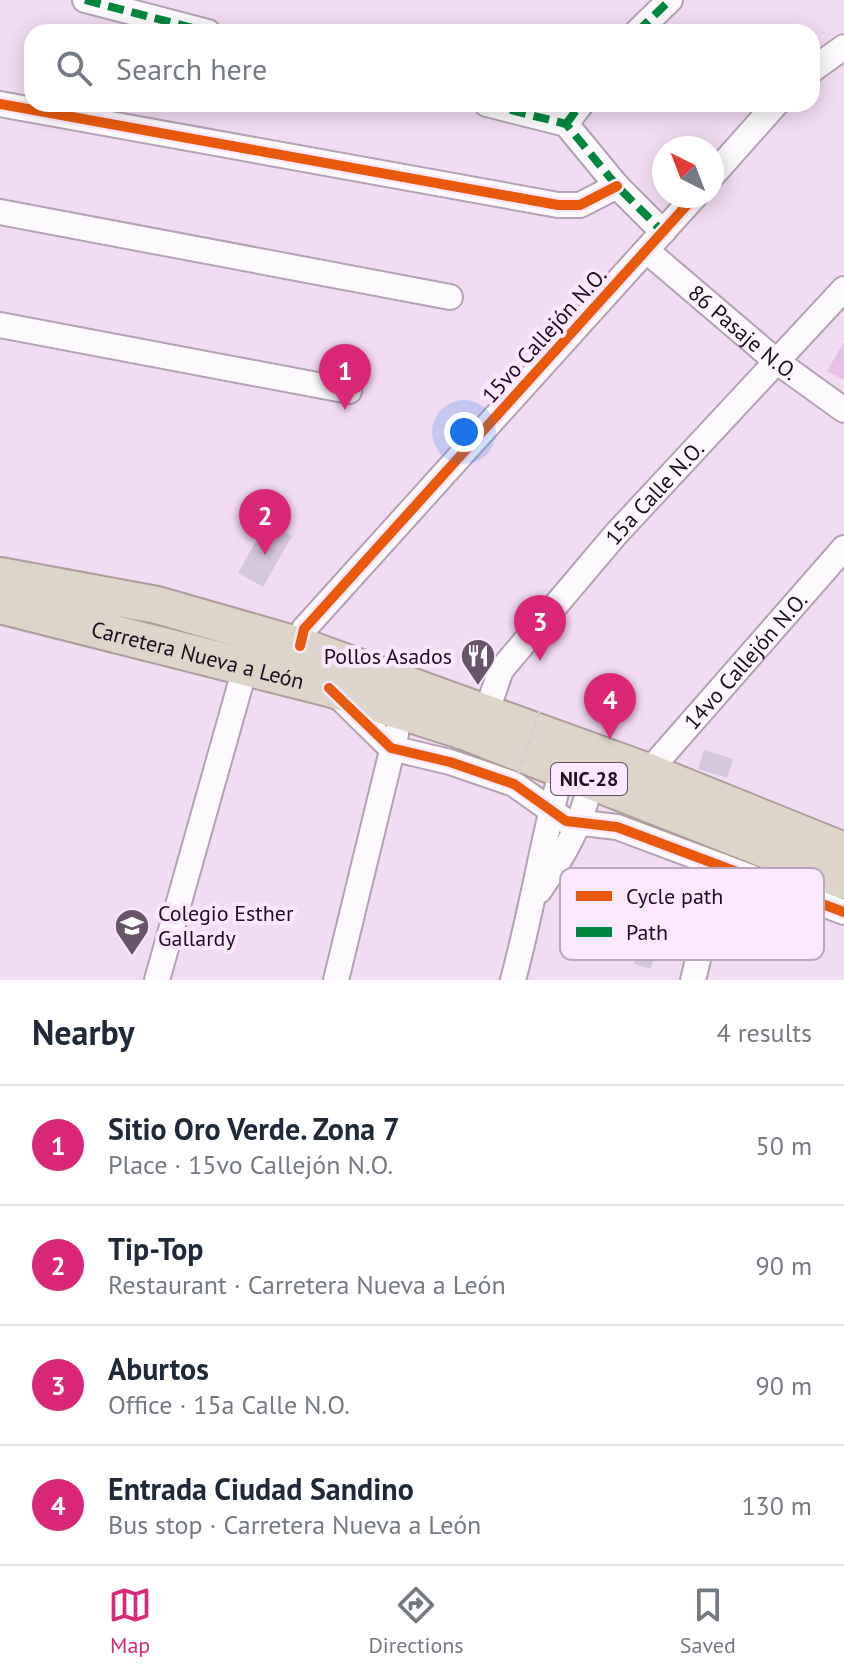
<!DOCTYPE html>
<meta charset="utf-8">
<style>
:root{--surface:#fff;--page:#f6f6f7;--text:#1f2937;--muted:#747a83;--line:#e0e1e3;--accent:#db2777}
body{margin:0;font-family:"PT Sans",sans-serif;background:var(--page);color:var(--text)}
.compass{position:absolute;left:652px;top:136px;width:72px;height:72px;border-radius:50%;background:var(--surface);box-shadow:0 4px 20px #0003;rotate:318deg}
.you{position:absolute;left:464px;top:432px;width:28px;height:28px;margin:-20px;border:6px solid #fff;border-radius:50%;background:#1a73e8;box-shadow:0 0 0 12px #1a73e833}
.badge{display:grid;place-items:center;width:52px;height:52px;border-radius:50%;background:var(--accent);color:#fff;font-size:26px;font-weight:700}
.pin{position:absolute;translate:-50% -66px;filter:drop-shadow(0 2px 4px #0008)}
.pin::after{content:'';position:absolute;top:42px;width:28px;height:24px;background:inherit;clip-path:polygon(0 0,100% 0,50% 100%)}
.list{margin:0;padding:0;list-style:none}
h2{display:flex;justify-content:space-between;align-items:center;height:104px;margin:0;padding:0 32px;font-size:34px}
h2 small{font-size:26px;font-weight:400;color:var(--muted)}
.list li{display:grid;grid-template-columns:52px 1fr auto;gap:24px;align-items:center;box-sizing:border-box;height:120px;padding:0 32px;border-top:2px solid var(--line)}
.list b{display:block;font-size:30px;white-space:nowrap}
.list p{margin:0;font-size:26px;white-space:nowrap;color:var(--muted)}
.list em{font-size:26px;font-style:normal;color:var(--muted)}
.icon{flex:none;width:44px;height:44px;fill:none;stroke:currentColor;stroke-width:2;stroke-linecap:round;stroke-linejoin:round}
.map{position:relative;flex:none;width:844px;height:980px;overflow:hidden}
.search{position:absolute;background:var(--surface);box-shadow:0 4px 20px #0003;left:24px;right:24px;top:24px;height:88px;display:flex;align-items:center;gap:20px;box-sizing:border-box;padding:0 28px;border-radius:24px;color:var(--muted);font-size:30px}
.sheet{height:584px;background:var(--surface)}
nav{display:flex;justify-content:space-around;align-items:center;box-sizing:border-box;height:112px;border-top:2px solid var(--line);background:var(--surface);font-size:22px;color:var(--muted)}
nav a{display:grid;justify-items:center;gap:4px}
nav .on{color:var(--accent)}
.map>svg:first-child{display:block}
.green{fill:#e5c0e7}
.building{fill:#d5c7dc}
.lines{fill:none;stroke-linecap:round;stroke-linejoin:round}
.minor-casing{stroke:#b3a1b4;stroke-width:28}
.highway-casing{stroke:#ae9c98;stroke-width:40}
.minor{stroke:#fdfafd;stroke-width:24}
.highway{stroke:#ded5ca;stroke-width:36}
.path-bridge{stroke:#d4ced4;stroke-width:3;stroke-dasharray:6 4;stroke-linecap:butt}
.quiet{stroke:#00873e;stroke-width:8;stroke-dasharray:16 8;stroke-linecap:butt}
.cycleway-casing{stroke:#fce8fd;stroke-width:15}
.cycleway{stroke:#e8590c;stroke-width:10}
.labels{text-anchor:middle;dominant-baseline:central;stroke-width:8;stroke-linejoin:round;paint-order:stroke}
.shield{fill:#fce8fd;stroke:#614f62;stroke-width:2}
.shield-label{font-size:20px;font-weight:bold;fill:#1e0d1f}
.street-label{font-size:22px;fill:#1e0d1f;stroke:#fce8fd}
.poi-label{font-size:22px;fill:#1e0d1f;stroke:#fce8fd;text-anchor:end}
.key{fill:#fce8fd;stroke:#b9a6ba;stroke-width:2}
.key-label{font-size:22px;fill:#1e0d1f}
</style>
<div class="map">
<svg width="844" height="980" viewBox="0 0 844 980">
<rect width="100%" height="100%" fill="#f2dcf3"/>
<!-- green -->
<path class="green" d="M 844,342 L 844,380 L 827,371 Z"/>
<!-- building -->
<g class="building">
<path d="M 267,522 L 292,536 L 263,587 L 238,573 Z"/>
<path d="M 704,750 L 733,759 L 727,778 L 698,769 Z"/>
<path d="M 580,902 L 663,925 L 651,969 L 634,964 L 636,955 L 570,936 Z"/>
</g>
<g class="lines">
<defs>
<g id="minor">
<path d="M 85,0 L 208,32"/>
<path d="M 637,32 L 670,0"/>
<path d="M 812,70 L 844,47"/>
<path d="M 0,104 L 558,205 L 580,205 L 617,186"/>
<path d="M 487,104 L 566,124 L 617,186 L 663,232"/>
<path d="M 566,124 L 581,104"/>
<path d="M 712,176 L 776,104"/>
<path d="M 0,212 L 450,297"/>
<path id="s1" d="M 647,251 L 776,361 L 844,410"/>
<path d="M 0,325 L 349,391"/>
<path d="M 300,646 L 304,629 L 695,196"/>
<path d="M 337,695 L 391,748 L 450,762 L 514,784 L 566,821 L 617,827 L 844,912"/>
<path id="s2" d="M 486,713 L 501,670 L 616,534 L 844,289"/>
<path id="s3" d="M 648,772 L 844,548"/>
<path d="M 539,891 C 564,855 583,823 591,779"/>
<path d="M 157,980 L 245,668"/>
<path d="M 336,980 L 396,734"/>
<path d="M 513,980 C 532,910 543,839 562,769"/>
<path d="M 693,980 L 721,866"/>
</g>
<g id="highway">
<path d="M 0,576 L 157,605 L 300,646 L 648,772 L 844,851"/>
<path id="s4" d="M 0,605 L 329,688 L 464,731 L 844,880"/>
</g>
</defs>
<!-- minor casing -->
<use href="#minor" class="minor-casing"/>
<!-- highway casing -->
<use href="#highway" class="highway-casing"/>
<!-- minor -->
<use href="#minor" class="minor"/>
<!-- highway -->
<use href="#highway" class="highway"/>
<!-- path-bridge -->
<path class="path-bridge" d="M 518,774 L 540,710"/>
<!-- quiet -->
<g class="quiet">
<path d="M 85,0 L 208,32"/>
<path d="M 637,32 L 670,0"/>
<path d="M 487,104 L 566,124 L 617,186 L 663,232"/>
<path d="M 566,124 L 581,104"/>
</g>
<defs>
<g id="cycleway">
<path d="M 0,104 L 558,205 L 580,205 L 617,186"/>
<path d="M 300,646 L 304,629 L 695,196"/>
<path d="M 329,688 L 391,748 L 450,762 L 514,784 L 566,821 L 617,827 L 844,912"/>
</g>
</defs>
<!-- cycleway casing -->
<use href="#cycleway" class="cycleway-casing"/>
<!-- cycleway -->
<use href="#cycleway" class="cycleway"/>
</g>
<!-- icons -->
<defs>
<symbol id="restaurant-pin" viewBox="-11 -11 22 30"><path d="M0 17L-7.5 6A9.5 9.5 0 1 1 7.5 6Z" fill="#685569" stroke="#fce8fd"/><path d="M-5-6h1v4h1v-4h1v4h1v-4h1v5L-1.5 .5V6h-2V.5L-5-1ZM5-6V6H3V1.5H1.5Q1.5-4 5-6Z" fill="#fff"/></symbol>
<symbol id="school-pin" viewBox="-11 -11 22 30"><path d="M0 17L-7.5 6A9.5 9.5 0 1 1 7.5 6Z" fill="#685569" stroke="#fce8fd"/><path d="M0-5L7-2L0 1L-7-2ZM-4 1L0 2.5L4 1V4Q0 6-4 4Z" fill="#fff"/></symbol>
</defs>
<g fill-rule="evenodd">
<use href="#restaurant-pin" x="458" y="636" width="40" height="54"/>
<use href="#school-pin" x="112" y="906" width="40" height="54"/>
</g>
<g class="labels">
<!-- shield labels -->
<rect class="shield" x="551" y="763" width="76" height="32" rx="6"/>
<g class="shield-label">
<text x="589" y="779">NIC-28</text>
</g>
<!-- street labels -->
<g class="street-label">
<text stroke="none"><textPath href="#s1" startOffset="126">86 Pasaje N.O.</textPath></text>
<text transform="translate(544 335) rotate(-48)">15vo Callejón N.O.</text>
<text stroke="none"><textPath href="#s2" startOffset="280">15a Calle N.O.</textPath></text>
<text stroke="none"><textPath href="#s4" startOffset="204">Carretera Nueva a León</textPath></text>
<text stroke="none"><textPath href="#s3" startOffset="148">14vo Callejón N.O.</textPath></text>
</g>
<!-- poi labels -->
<g class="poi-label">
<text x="452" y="656">Pollos Asados</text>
<text x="158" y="913" text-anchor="start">Colegio Esther<tspan x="158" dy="25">Gallardy</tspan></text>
</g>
</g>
<!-- legend -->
<rect x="560" y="868" width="264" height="92" rx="12" class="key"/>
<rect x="576" y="891" width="36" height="10" fill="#e8590c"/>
<rect x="576" y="927" width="36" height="10" fill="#00873e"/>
<g class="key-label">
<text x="626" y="904">Cycle path</text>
<text x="626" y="940">Path</text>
</g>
</svg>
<svg class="compass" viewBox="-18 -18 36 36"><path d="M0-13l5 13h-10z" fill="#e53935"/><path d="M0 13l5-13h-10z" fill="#747a83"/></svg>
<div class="you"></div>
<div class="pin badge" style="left:345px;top:410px">1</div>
<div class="pin badge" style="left:265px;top:555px">2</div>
<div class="pin badge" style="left:540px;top:661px">3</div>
<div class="pin badge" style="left:610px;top:739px">4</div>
<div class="search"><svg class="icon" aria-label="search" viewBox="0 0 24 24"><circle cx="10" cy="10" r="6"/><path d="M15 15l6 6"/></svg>Search here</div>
</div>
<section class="sheet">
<h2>Nearby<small>4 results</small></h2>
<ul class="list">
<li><span class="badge">1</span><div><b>Sitio Oro Verde. Zona 7</b><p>Place · 15vo Callejón N.O.</p></div><em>50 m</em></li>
<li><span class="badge">2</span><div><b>Tip-Top</b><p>Restaurant · Carretera Nueva a León</p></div><em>90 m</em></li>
<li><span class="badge">3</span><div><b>Aburtos</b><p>Office · 15a Calle N.O.</p></div><em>90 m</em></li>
<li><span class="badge">4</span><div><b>Entrada Ciudad Sandino</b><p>Bus stop · Carretera Nueva a León</p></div><em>130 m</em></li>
</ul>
</section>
<nav>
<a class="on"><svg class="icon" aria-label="map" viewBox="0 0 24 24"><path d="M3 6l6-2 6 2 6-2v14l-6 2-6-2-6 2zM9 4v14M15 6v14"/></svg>Map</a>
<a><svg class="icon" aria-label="directions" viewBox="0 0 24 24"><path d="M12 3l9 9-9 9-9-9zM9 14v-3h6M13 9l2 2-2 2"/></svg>Directions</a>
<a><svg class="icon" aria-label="saved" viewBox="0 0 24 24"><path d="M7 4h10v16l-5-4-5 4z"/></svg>Saved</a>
</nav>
